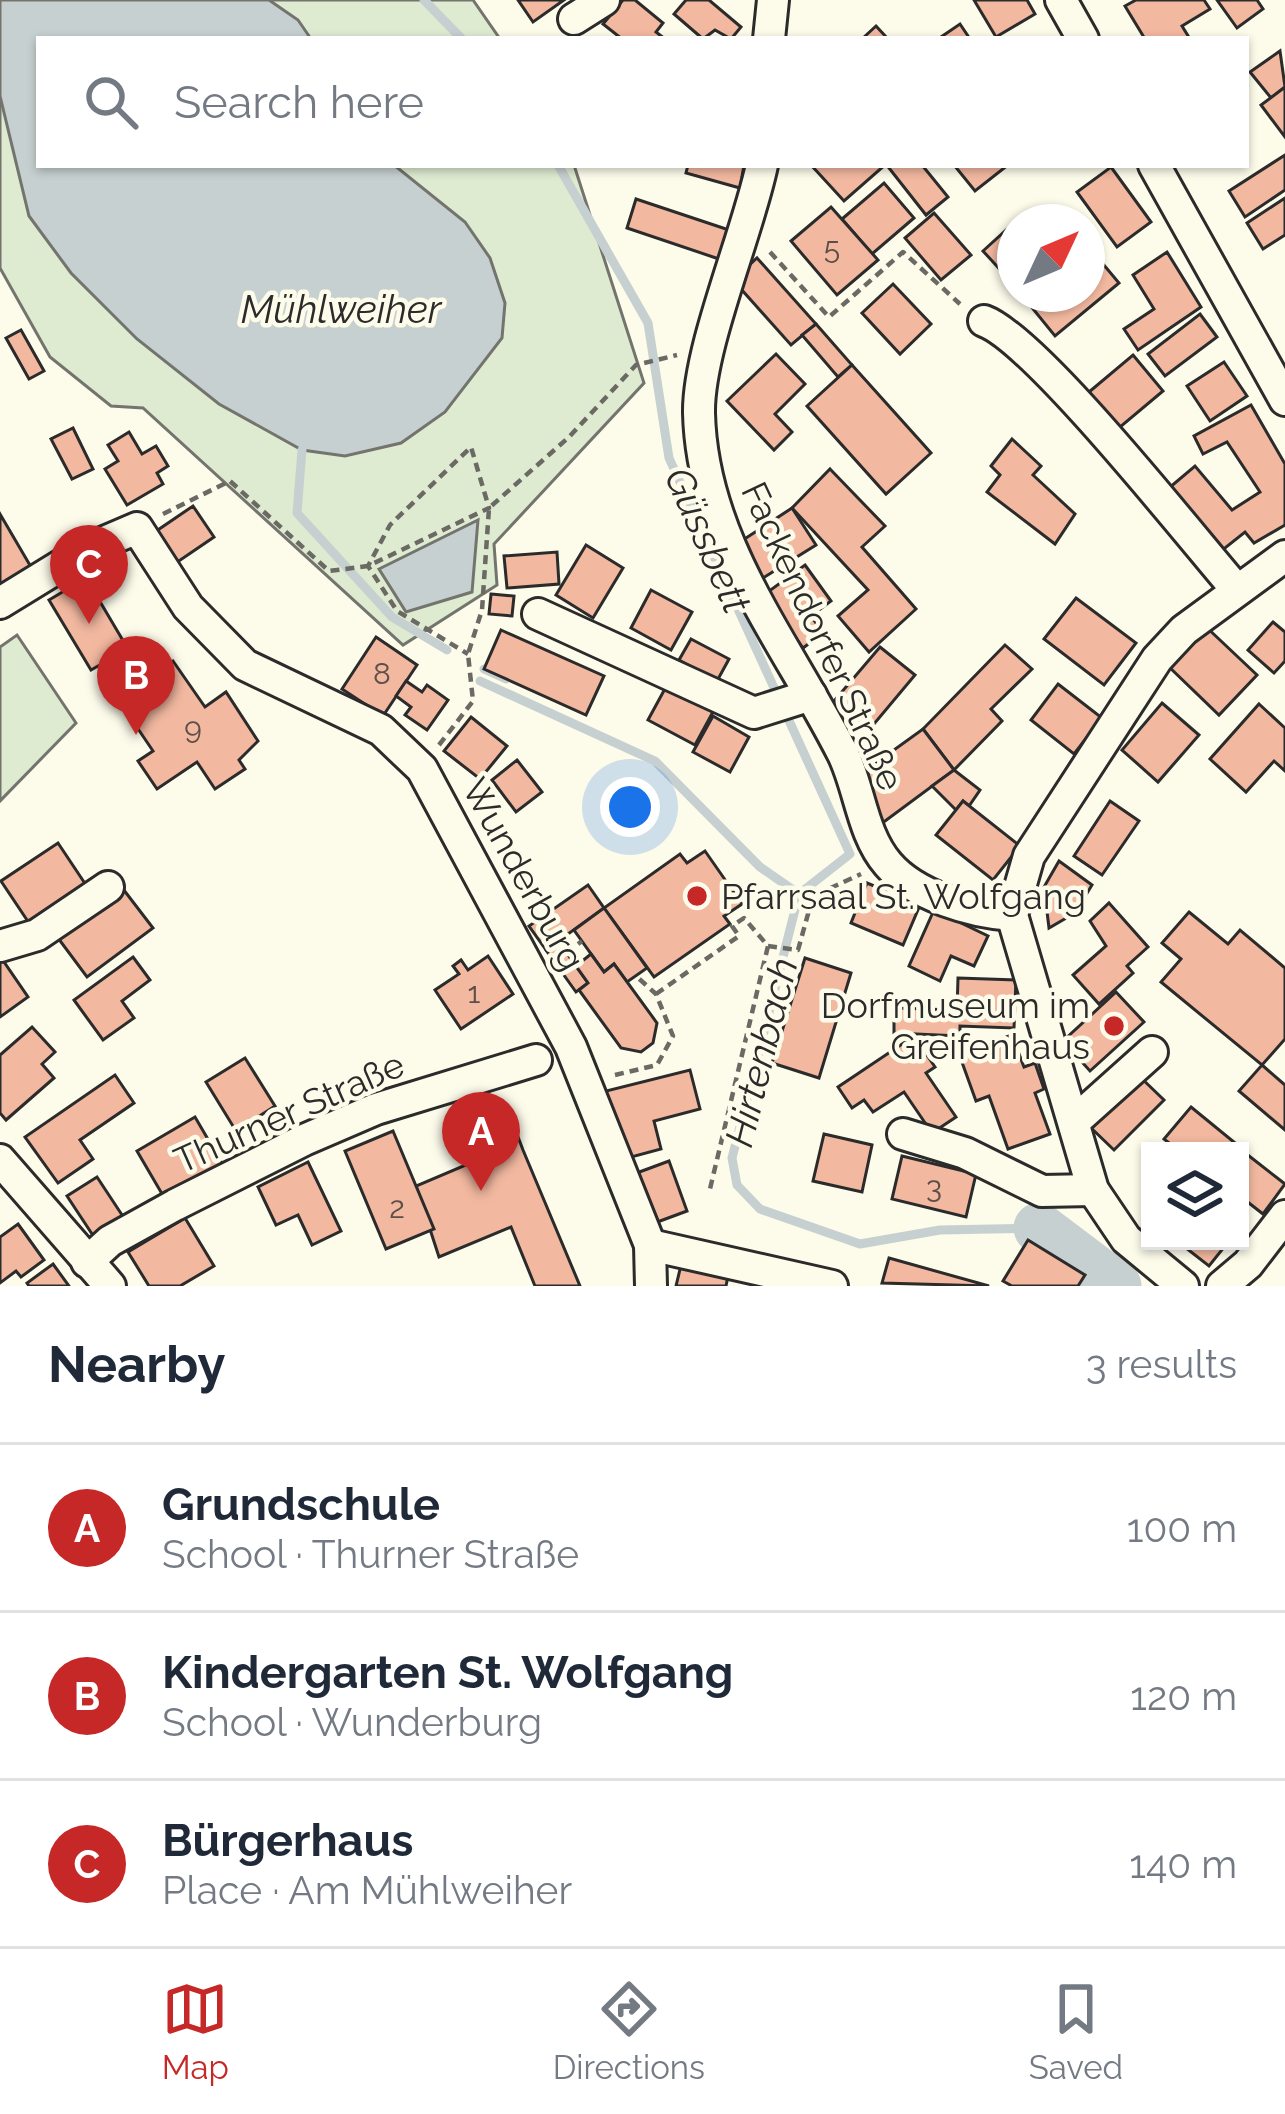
<!DOCTYPE html>
<meta charset="utf-8">
<style>
:root{--surface:#fff;--page:#f2f2f3;--text:#1f2937;--muted:#747a83;--line:#e0e1e3;--accent:#c62828}
body{margin:0;font-family:Raleway,sans-serif;background:var(--page);color:var(--text)}
.controls{position:absolute;right:36px;bottom:36px;display:grid;overflow:hidden;border-radius:0px;box-shadow:0 3px 9px #0004}
.controls button{width:108px;height:108px;display:grid;place-items:center;padding:0;border:0;border-bottom:3px solid var(--line);background:var(--surface);color:var(--text);font:60px sans-serif}
.compass{position:absolute;left:997px;top:204px;width:108px;height:108px;border-radius:50%;background:var(--surface);box-shadow:0 3px 9px #0004;rotate:46deg}
.you{position:absolute;left:630px;top:807px;width:42px;height:42px;margin:-30px;border:9px solid #fff;border-radius:50%;background:#1a73e8;box-shadow:0 0 0 18px #1a73e833}
.badge{display:grid;place-items:center;width:78px;height:78px;border-radius:50%;background:var(--accent);color:#fff;font-size:39px;font-weight:700}
.pin{position:absolute;translate:-50% -99px;filter:drop-shadow(0 3px 6px #0008)}
.pin::after{content:'';position:absolute;top:63px;width:42px;height:36px;background:inherit;clip-path:polygon(0 0,100% 0,50% 100%)}
.list{margin:0;padding:0;list-style:none}
h2{display:flex;justify-content:space-between;align-items:center;height:156px;margin:0;padding:0 48px;font-size:51px}
h2 small{font-size:39px;font-weight:400;color:var(--muted)}
.list li{display:grid;grid-template-columns:78px 1fr auto;gap:36px;align-items:center;box-sizing:border-box;height:168px;padding:0 48px;border-top:3px solid var(--line)}
.list b{display:block;font-size:45px;white-space:nowrap}
.list p{margin:0;font-size:39px;white-space:nowrap;color:var(--muted)}
.list em{font-size:39px;font-style:normal;color:var(--muted)}
.icon{flex:none;width:66px;height:66px;fill:none;stroke:currentColor;stroke-width:2;stroke-linecap:round;stroke-linejoin:round}
.map{position:relative;flex:none;width:1285px;height:1286px;overflow:hidden}
.search{position:absolute;background:var(--surface);box-shadow:0 3px 9px #0004;left:36px;right:36px;top:36px;height:132px;display:flex;align-items:center;gap:30px;box-sizing:border-box;padding:0 42px;border-radius:0px;color:var(--muted);font-size:45px}
.sheet{height:660px;background:var(--surface)}
nav{display:flex;justify-content:space-around;align-items:center;box-sizing:border-box;height:168px;border-top:3px solid var(--line);background:var(--surface);font-size:33px;color:var(--muted)}
nav a{display:grid;justify-items:center;gap:6px}
nav .on{color:var(--accent)}
.map>svg:first-child{display:block}
.green{fill:#deebd1;stroke:#74746e;stroke-width:3}
.water{fill:#c7d0d0;stroke:#74746e;stroke-width:3}
.lines{fill:none;stroke-linecap:round;stroke-linejoin:round}
.stream{stroke:#c7d0d0;stroke-width:9}
.river{stroke:#c7d0d0;stroke-width:51}
.building{fill:#f2b8a0;stroke:#2b2b2b;stroke-width:3}
.minor-casing{stroke:#2b2b2b;stroke-width:36}
.path{stroke:#6a6964;stroke-width:4.5;stroke-dasharray:9 6;stroke-linecap:butt}
.minor{stroke:#fdfbea;stroke-width:30}
.poi-dot{fill:#c62828;stroke:#fdfbea;stroke-width:4.5}
.labels{text-anchor:middle;dominant-baseline:central;stroke-width:9;stroke-linejoin:round;paint-order:stroke}
.number-label{font-size:30px;fill:#5d4e48}
.street-label{font-size:36px;fill:#2b2b2b;stroke:#fdfbea}
.poi-label{font-size:36px;fill:#2b2b2b;stroke:#fdfbea;text-anchor:start}
.water-label{font-size:39px;font-style:italic;fill:#2b2b2b;stroke:#fdfbea}
</style>
<div class="map">
<svg width="1285" height="1286" viewBox="0 0 1285 1286">
<rect width="100%" height="100%" fill="#fdfbea"/>
<!-- green -->
<g class="green">
<path d="M 0,0 L 473,0 L 500,39 L 39,39 L 39,165 L 574,165 L 644,383 L 494,544 L 497,585 L 403,645 L 143,408 L 111,406 L 50,357 L 0,268 Z"/>
<path d="M 17,635 L 76,723 L 0,801 L 0,647 Z"/>
</g>
<!-- water -->
<g class="water">
<path d="M 0,0 L 269,0 L 298,20 L 311,39 L 39,39 L 39,165 L 394,165 L 465,222 L 490,258 L 505,303 L 502,338 L 445,412 L 401,443 L 345,456 L 302,450 L 219,404 L 137,339 L 71,273 L 29,216 L 0,96 Z"/>
<path d="M 478,520 L 472,592 L 406,612 L 379,569 Z"/>
</g>
<g class="lines">
<!-- stream -->
<g class="stream">
<path d="M 424,0 L 462,39"/>
<path d="M 558,165 L 648,323 L 669,458 L 850,854 L 799,894"/>
<path d="M 302,450 L 297,513 L 392,617 L 447,650"/>
<path d="M 484,669 L 506,679"/>
<path d="M 480,681 L 655,761 L 760,867 L 799,894"/>
<path d="M 799,894 L 732,1158 L 737,1185 L 760,1209 L 860,1244 L 940,1230 L 1039,1228"/>
</g>
<!-- river -->
<path class="river" d="M 1039,1228 L 1116,1286"/>
</g>
<!-- building -->
<g class="building">
<path d="M 518,0 L 564,0 L 533,22 Z"/>
<path d="M 623,0 L 635,0 L 663,23 L 656,32 L 665,39 L 622,39 L 603,24 Z"/>
<path d="M 686,0 L 709,0 L 741,27 L 731,39 L 715,30 L 703,39 L 674,14 Z"/>
<path d="M 974,0 L 1027,0 L 1035,14 L 996,37 Z"/>
<path d="M 1136,0 L 1204,0 L 1210,9 L 1182,26 L 1190,39 L 1145,39 L 1125,6 Z"/>
<path d="M 1217,0 L 1257,0 L 1263,9 L 1237,28 Z"/>
<path d="M 960,24 L 970,39 L 938,39 Z"/>
<path d="M 876,26 L 888,39 L 862,39 Z"/>
<path d="M 1280,51 L 1285,87 L 1271,98 L 1250,72 Z"/>
<path d="M 1285,87 L 1285,137 L 1261,105 Z"/>
<path d="M 1285,155 L 1285,190 L 1245,217 L 1229,191 Z"/>
<path d="M 688,165 L 744,165 L 740,188 L 686,173 Z"/>
<path d="M 811,165 L 885,165 L 844,201 Z"/>
<path d="M 893,165 L 922,165 L 948,197 L 926,215 L 889,168 Z"/>
<path d="M 954,165 L 1008,165 L 975,191 Z"/>
<path d="M 1111,167 L 1151,222 L 1117,247 L 1077,192 Z"/>
<path d="M 884,183 L 914,218 L 872,254 L 842,219 Z"/>
<path d="M 1285,198 L 1285,235 L 1263,249 L 1247,223 Z"/>
<path d="M 636,199 L 732,231 L 722,260 L 627,228 Z"/>
<path d="M 831,207 L 878,260 L 837,295 L 791,241 Z"/>
<path d="M 934,213 L 971,255 L 941,280 L 905,238 Z"/>
<path d="M 1015,222 L 1015,286 L 983,251 Z"/>
<path d="M 1093,252 L 1119,283 L 1055,336 L 1029,304 L 1041,294 L 1087,294 L 1087,257 Z"/>
<path d="M 1167,252 L 1201,307 L 1138,350 L 1124,329 L 1154,309 L 1133,275 Z"/>
<path d="M 757,258 L 816,324 L 791,345 L 733,280 Z"/>
<path d="M 893,284 L 931,324 L 900,354 L 862,313 Z"/>
<path d="M 1200,314 L 1217,337 L 1165,376 L 1148,354 Z"/>
<path d="M 816,324 L 852,365 L 838,377 L 802,335 Z"/>
<path d="M 21,330 L 44,371 L 29,379 L 6,338 Z"/>
<path d="M 776,354 L 805,384 L 775,414 L 792,432 L 774,450 L 727,401 Z"/>
<path d="M 1133,355 L 1163,391 L 1119,428 L 1089,392 Z"/>
<path d="M 1224,362 L 1247,396 L 1210,421 L 1187,386 Z"/>
<path d="M 852,365 L 931,453 L 886,494 L 807,406 Z"/>
<path d="M 1251,405 L 1285,464 L 1285,525 L 1254,543 L 1245,532 L 1220,552 L 1169,488 L 1195,466 L 1232,510 L 1260,492 L 1227,442 L 1203,454 L 1194,436 Z"/>
<path d="M 73,428 L 93,469 L 72,479 L 51,439 Z"/>
<path d="M 129,432 L 142,454 L 156,446 L 168,466 L 157,473 L 163,484 L 127,505 L 105,469 L 118,461 L 108,445 Z"/>
<path d="M 1012,439 L 1041,466 L 1033,475 L 1075,514 L 1055,544 L 987,492 L 1000,475 L 991,466 Z"/>
<path d="M 830,469 L 885,526 L 862,547 L 916,609 L 869,652 L 838,616 L 868,590 L 792,508 Z"/>
<path d="M 193,506 L 214,537 L 173,565 L 152,534 Z"/>
<path d="M 792,508 L 816,545 L 763,578 L 740,542 Z"/>
<path d="M 0,514 L 31,567 L 0,585 Z"/>
<path d="M 586,545 L 623,568 L 593,618 L 556,595 Z"/>
<path d="M 557,552 L 559,584 L 507,588 L 504,556 Z"/>
<path d="M 805,565 L 831,601 L 811,616 L 823,633 L 803,648 L 765,594 Z"/>
<path d="M 86,578 L 128,649 L 91,670 L 49,600 Z"/>
<path d="M 651,590 L 692,612 L 671,650 L 631,628 Z"/>
<path d="M 491,594 L 514,596 L 512,616 L 489,614 Z"/>
<path d="M 1076,598 L 1136,643 L 1104,685 L 1044,639 Z"/>
<path d="M 1273,622 L 1285,632 L 1285,661 L 1274,673 L 1248,650 Z"/>
<path d="M 1203,624 L 1257,675 L 1219,715 L 1166,664 Z"/>
<path d="M 501,630 L 604,676 L 586,715 L 484,669 Z"/>
<path d="M 376,637 L 417,665 L 383,716 L 342,689 Z"/>
<path d="M 691,639 L 729,659 L 717,681 L 679,660 Z"/>
<path d="M 1005,645 L 1032,669 L 991,709 L 1002,721 L 954,770 L 923,729 Z"/>
<path d="M 880,647 L 915,675 L 869,730 L 834,701 Z"/>
<path d="M 173,661 L 205,707 L 226,692 L 258,741 L 239,760 L 245,769 L 215,789 L 197,762 L 157,789 L 138,761 L 153,751 L 128,714 L 159,693 L 148,677 Z"/>
<path d="M 406,681 L 422,692 L 427,685 L 448,700 L 427,730 L 405,715 L 411,707 L 396,696 Z"/>
<path d="M 1058,684 L 1102,718 L 1074,754 L 1031,720 Z"/>
<path d="M 667,685 L 714,710 L 695,745 L 648,720 Z"/>
<path d="M 1162,703 L 1199,735 L 1158,782 L 1122,750 Z"/>
<path d="M 1259,704 L 1285,728 L 1285,771 L 1274,761 L 1246,792 L 1210,759 Z"/>
<path d="M 713,716 L 749,737 L 730,772 L 693,752 Z"/>
<path d="M 471,717 L 507,746 L 480,779 L 444,751 Z"/>
<path d="M 923,729 L 954,770 L 877,827 L 862,773 Z"/>
<path d="M 517,760 L 542,792 L 516,812 L 492,780 Z"/>
<path d="M 954,770 L 980,790 L 969,806 L 963,801 L 956,810 L 932,786 Z"/>
<path d="M 963,801 L 1020,846 L 993,880 L 936,835 Z"/>
<path d="M 1110,801 L 1139,821 L 1102,875 L 1074,856 Z"/>
<path d="M 58,843 L 86,885 L 29,923 L 1,881 Z"/>
<path d="M 705,851 L 742,904 L 724,916 L 730,924 L 654,977 L 604,908 L 680,854 L 687,863 Z"/>
<path d="M 1059,861 L 1092,885 L 1075,913 L 1049,928 L 1044,887 Z"/>
<path d="M 867,883 L 920,905 L 903,945 L 851,923 Z"/>
<path d="M 120,885 L 153,928 L 87,977 L 55,934 Z"/>
<path d="M 588,885 L 604,908 L 546,950 L 529,926 Z"/>
<path d="M 1109,903 L 1148,947 L 1127,966 L 1133,973 L 1099,1004 L 1073,975 L 1106,946 L 1090,921 Z"/>
<path d="M 604,908 L 647,968 L 627,982 L 614,964 L 604,972 L 574,930 Z"/>
<path d="M 934,910 L 988,936 L 974,966 L 951,956 L 940,981 L 909,966 Z"/>
<path d="M 1189,912 L 1228,944 L 1240,930 L 1285,968 L 1285,1039 L 1262,1065 L 1161,982 L 1181,959 L 1162,943 Z"/>
<path d="M 558,941 L 588,983 L 576,992 L 546,950 Z"/>
<path d="M 591,954 L 604,972 L 614,964 L 657,1023 L 653,1043 L 641,1052 L 621,1048 L 579,990 L 588,983 L 576,966 Z"/>
<path d="M 0,956 L 28,997 L 0,1017 Z"/>
<path d="M 488,956 L 513,994 L 461,1029 L 435,990 L 459,974 L 453,966 L 461,960 L 468,970 Z"/>
<path d="M 133,957 L 150,980 L 122,1001 L 134,1018 L 103,1040 L 74,1000 Z"/>
<path d="M 805,958 L 851,973 L 819,1078 L 772,1063 Z"/>
<path d="M 958,978 L 1016,980 L 1014,1028 L 960,1026 L 960,1036 L 894,1033 L 894,1008 L 957,1010 Z"/>
<path d="M 1116,992 L 1144,1022 L 1090,1071 L 1063,1041 Z"/>
<path d="M 32,1027 L 55,1052 L 42,1064 L 54,1078 L 6,1120 L 0,1113 L 0,1055 Z"/>
<path d="M 1012,1035 L 1024,1067 L 1035,1063 L 1044,1089 L 1035,1093 L 1050,1134 L 1008,1149 L 989,1096 L 976,1101 L 959,1054 Z"/>
<path d="M 914,1036 L 935,1067 L 926,1073 L 956,1117 L 932,1133 L 904,1092 L 873,1112 L 864,1100 L 852,1108 L 838,1087 Z"/>
<path d="M 245,1058 L 275,1106 L 236,1131 L 206,1082 Z"/>
<path d="M 1262,1065 L 1285,1085 L 1285,1130 L 1239,1091 Z"/>
<path d="M 690,1070 L 700,1109 L 654,1121 L 661,1149 L 624,1159 L 606,1091 Z"/>
<path d="M 1137,1074 L 1164,1100 L 1114,1150 L 1087,1124 Z"/>
<path d="M 115,1075 L 134,1103 L 80,1140 L 93,1159 L 58,1183 L 25,1137 Z"/>
<path d="M 1191,1107 L 1240,1147 L 1237,1151 L 1179,1151 L 1164,1139 Z"/>
<path d="M 195,1117 L 223,1165 L 165,1199 L 137,1151 Z"/>
<path d="M 512,1121 L 523,1150 L 580,1286 L 535,1286 L 511,1227 L 439,1257 L 416,1186 L 473,1162 L 464,1141 Z"/>
<path d="M 393,1131 L 434,1229 L 386,1249 L 345,1151 Z"/>
<path d="M 824,1134 L 872,1145 L 862,1192 L 813,1181 Z"/>
<path d="M 1244,1152 L 1285,1184 L 1263,1214 L 1240,1196 Z"/>
<path d="M 902,1156 L 976,1174 L 966,1217 L 892,1199 Z"/>
<path d="M 669,1161 L 687,1211 L 652,1224 L 634,1174 Z"/>
<path d="M 308,1162 L 341,1231 L 312,1245 L 298,1215 L 276,1225 L 258,1187 Z"/>
<path d="M 97,1177 L 126,1221 L 96,1240 L 67,1196 Z"/>
<path d="M 185,1218 L 214,1266 L 180,1286 L 149,1286 L 128,1252 Z"/>
<path d="M 18,1224 L 44,1260 L 21,1277 L 16,1271 L 0,1283 L 0,1237 Z"/>
<path d="M 1028,1240 L 1085,1275 L 1078,1286 L 1012,1286 L 1003,1281 Z"/>
<path d="M 1177,1241 L 1229,1241 L 1209,1266 Z"/>
<path d="M 889,1258 L 989,1286 L 882,1283 Z"/>
<path d="M 682,1261 L 729,1271 L 726,1286 L 676,1286 Z"/>
<path d="M 53,1264 L 69,1286 L 29,1286 L 27,1283 Z"/>
</g>
<g class="lines">
<defs>
<g id="minor">
<path d="M 1061,0 L 1083,39"/>
<path d="M 574,19 L 604,0"/>
<path d="M 769,39 L 773,0"/>
<path d="M 762,165 C 747,236 698,348 699,413 C 702,542 787,643 843,754 C 860,789 862,834 888,864 C 915,896 971,912 1012,915"/>
<path d="M 1154,165 L 1285,400"/>
<path d="M 984,321 C 1036,340 1191,537 1237,590"/>
<path d="M 0,603 L 88,549 L 137,528 L 188,607 L 245,665 L 381,730 L 422,769 L 571,1047 L 650,1245 L 651,1286"/>
<path d="M 538,614 L 754,713 L 811,695"/>
<path d="M 0,946 L 37,935 L 108,887"/>
<path d="M 1075,1121 L 1152,1052"/>
<path d="M 903,1134 L 965,1153 L 1042,1191 L 1093,1190"/>
<path d="M 0,1160 L 110,1286"/>
<path d="M 650,1245 L 832,1286"/>
<path d="M 87,1262 L 110,1241 L 175,1205 L 304,1140 L 376,1109 L 536,1060"/>
<path d="M 1183,1286 L 1126,1239 L 1093,1190 L 1012,915 L 1029,856 L 1157,659 L 1184,630 L 1285,556"/>
<path d="M 1222,1286 L 1248,1264 L 1285,1216"/>
</g>
</defs>
<!-- minor casing -->
<use href="#minor" class="minor-casing"/>
<!-- path -->
<g class="path">
<path d="M 770,252 L 829,317 L 903,252 L 960,304"/>
<path d="M 163,514 L 230,481 L 329,571 L 368,566 L 489,508 L 471,447 L 390,525 L 368,566 L 397,611 L 468,654"/>
<path d="M 439,745 L 473,701 L 468,654 L 482,610 L 489,508 L 569,437 L 636,365 L 677,355"/>
<path d="M 768,946 L 798,950 L 813,896 L 861,874"/>
<path d="M 566,953 L 582,941"/>
<path d="M 656,994 L 739,936 L 732,926 L 744,918 L 768,946 L 709,1193"/>
<path d="M 615,1075 L 657,1065 L 673,1036 L 656,994 L 636,976"/>
</g>
<!-- minor -->
<use href="#minor" class="minor"/>
</g>
<!-- markers -->
<g class="poi-dot">
<circle cx="697" cy="896" r="12"/>
<circle cx="1114" cy="1026" r="12"/>
</g>
<g class="labels">
<!-- number labels -->
<g class="number-label">
<text x="832" y="248">5</text>
<text x="382" y="673">8</text>
<text x="193" y="727">9</text>
<text x="474" y="992">1</text>
<text x="934" y="1187">3</text>
<text x="397" y="1207">2</text>
</g>
<!-- street labels -->
<g class="street-label">
<text transform="translate(823 636) rotate(65)">Fackendorfer Straße</text>
<text transform="translate(524 874) rotate(61)">Wunderburg</text>
<text transform="translate(289 1112) rotate(-24)">Thurner Straße</text>
</g>
<!-- poi labels -->
<g class="poi-label">
<text x="721" y="896">Pfarrsaal St. Wolfgang</text>
<text x="1090" y="1005" text-anchor="end">Dorfmuseum im<tspan x="1090" dy="41">Greifenhaus</tspan></text>
</g>
<!-- water labels -->
<g class="water-label">
<text x="341" y="309">Mühlweiher</text>
<text transform="translate(708 540) rotate(66)">Güssbett</text>
<text transform="translate(761 1052) rotate(-76)">Hirtenbach</text>
</g>
</g>
</svg>
<div class="controls">
<button><svg class="icon" aria-label="layers" viewBox="0 0 24 24"><path d="M12 4l9 5-9 5-9-5zM3 14l9 5 9-5"/></svg></button>
</div>
<svg class="compass" viewBox="-18 -18 36 36"><path d="M0-13l5 13h-10z" fill="#e53935"/><path d="M0 13l5-13h-10z" fill="#747a83"/></svg>
<div class="you"></div>
<div class="pin badge" style="left:481px;top:1191px">A</div>
<div class="pin badge" style="left:136px;top:735px">B</div>
<div class="pin badge" style="left:89px;top:624px">C</div>
<div class="search"><svg class="icon" aria-label="search" viewBox="0 0 24 24"><circle cx="10" cy="10" r="6"/><path d="M15 15l6 6"/></svg>Search here</div>
</div>
<section class="sheet">
<h2>Nearby<small>3 results</small></h2>
<ul class="list">
<li><span class="badge">A</span><div><b>Grundschule</b><p>School · Thurner Straße</p></div><em>100 m</em></li>
<li><span class="badge">B</span><div><b>Kindergarten St. Wolfgang</b><p>School · Wunderburg</p></div><em>120 m</em></li>
<li><span class="badge">C</span><div><b>Bürgerhaus</b><p>Place · Am Mühlweiher</p></div><em>140 m</em></li>
</ul>
</section>
<nav>
<a class="on"><svg class="icon" aria-label="map" viewBox="0 0 24 24"><path d="M3 6l6-2 6 2 6-2v14l-6 2-6-2-6 2zM9 4v14M15 6v14"/></svg>Map</a>
<a><svg class="icon" aria-label="directions" viewBox="0 0 24 24"><path d="M12 3l9 9-9 9-9-9zM9 14v-3h6M13 9l2 2-2 2"/></svg>Directions</a>
<a><svg class="icon" aria-label="saved" viewBox="0 0 24 24"><path d="M7 4h10v16l-5-4-5 4z"/></svg>Saved</a>
</nav>
